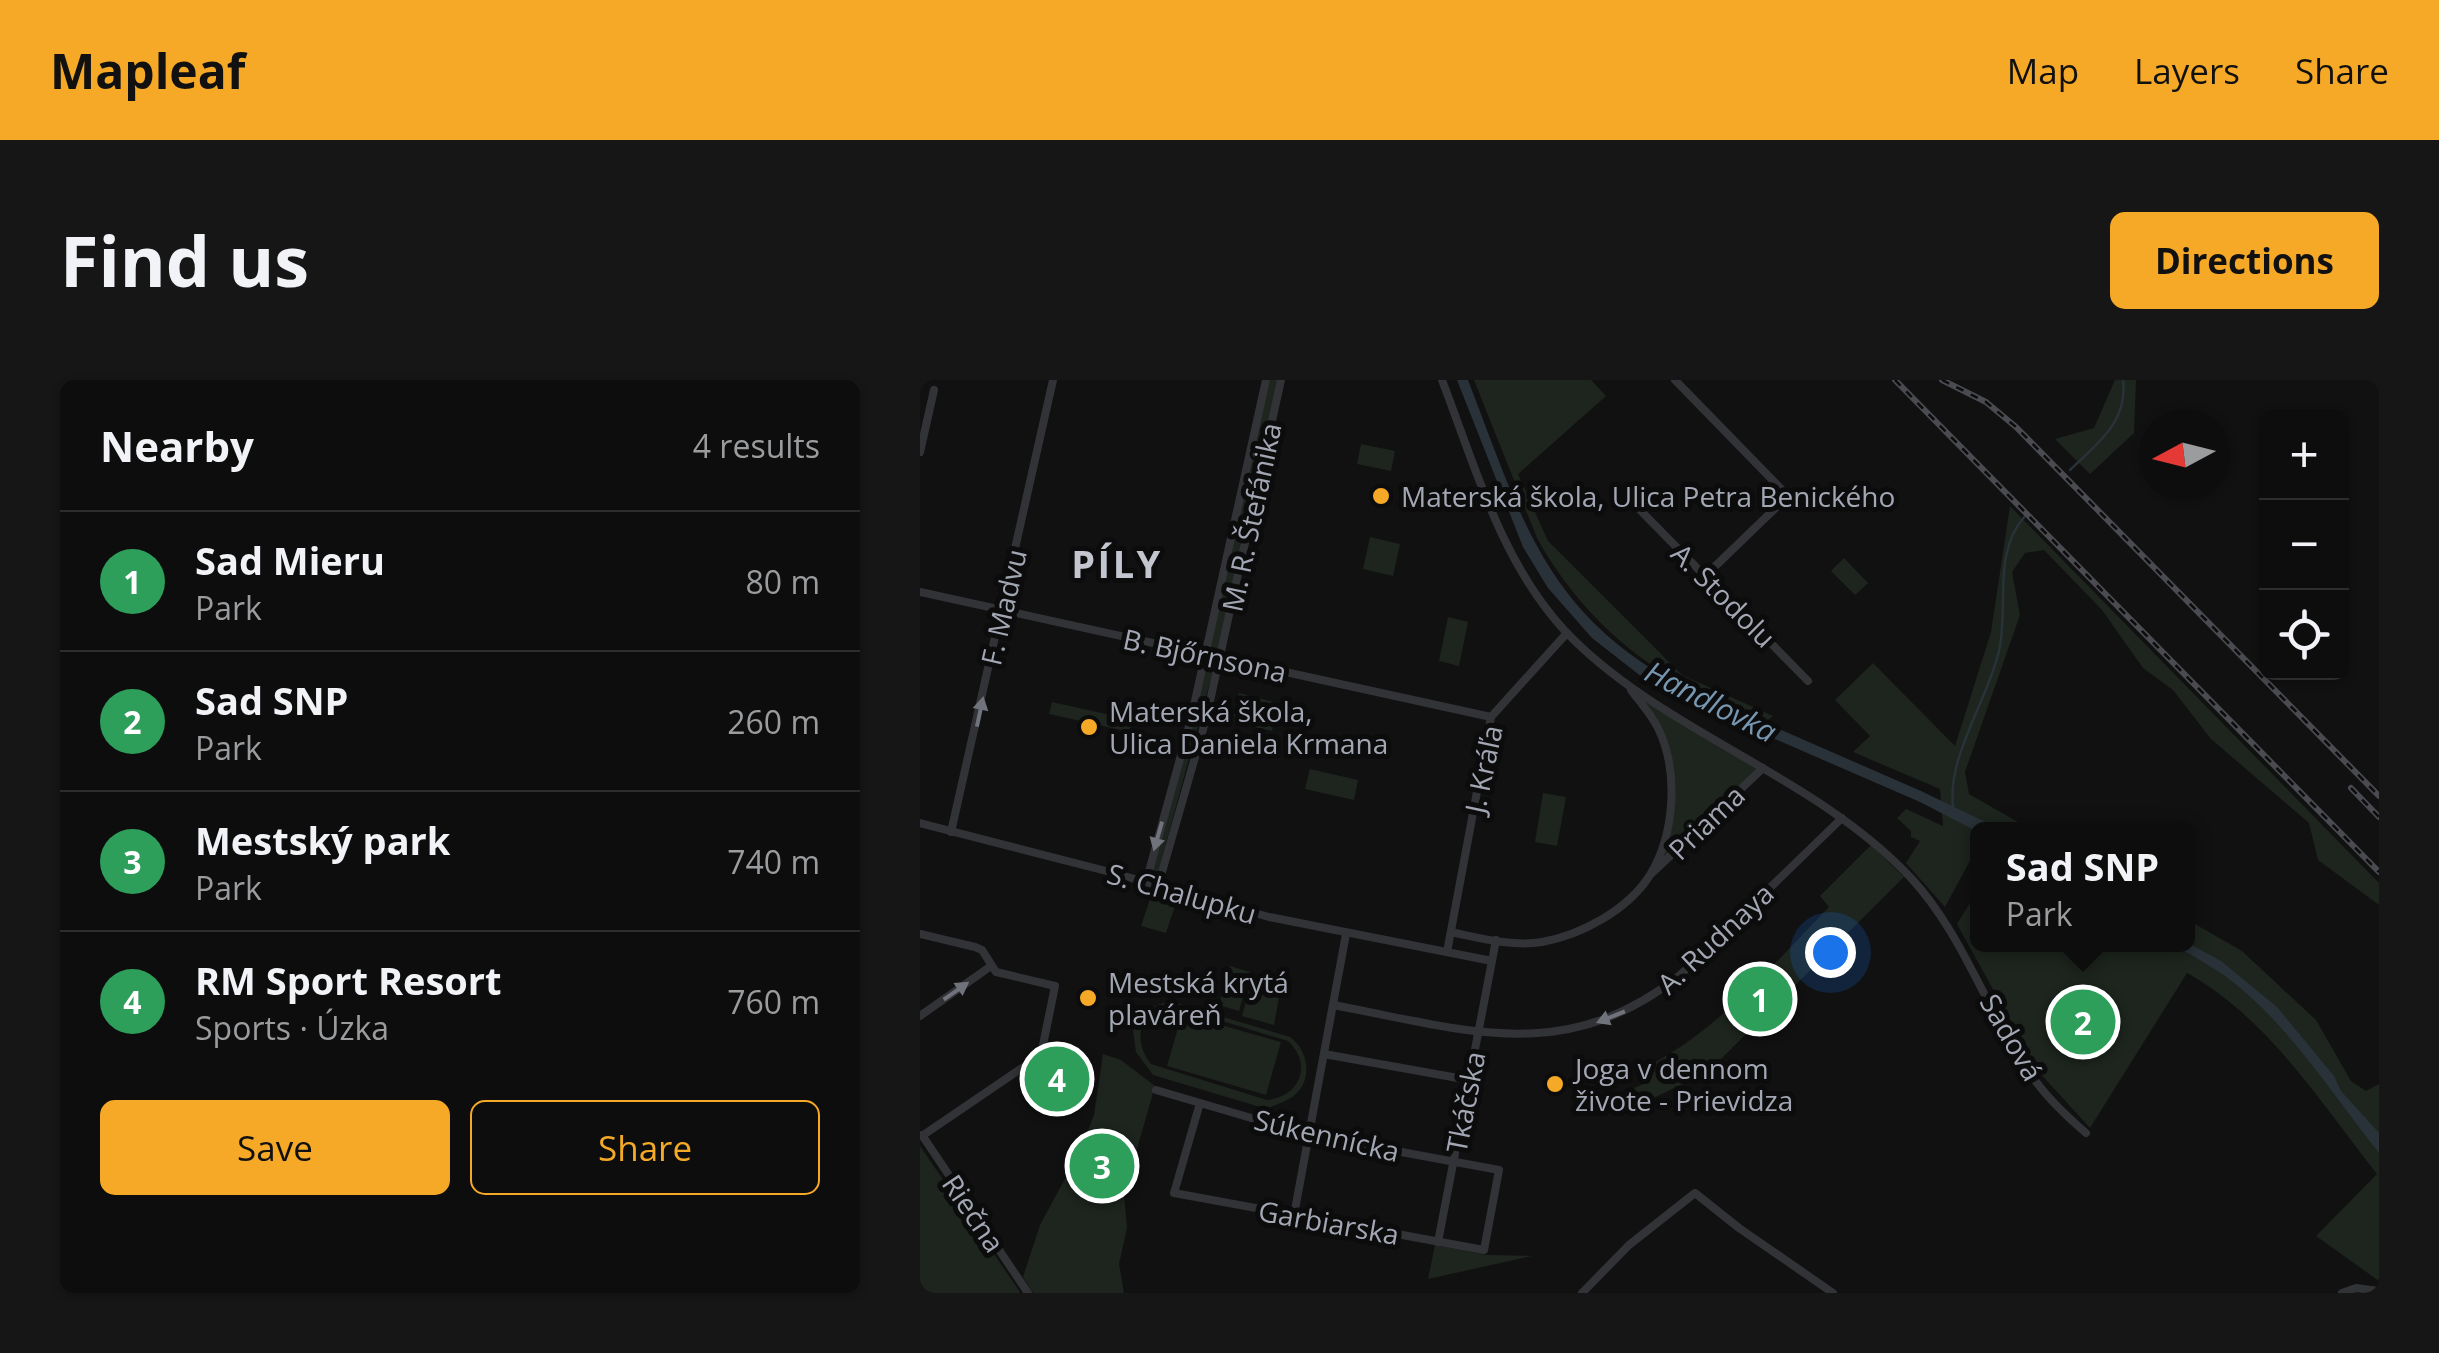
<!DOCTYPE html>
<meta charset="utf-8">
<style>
:root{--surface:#0d0d0e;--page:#161617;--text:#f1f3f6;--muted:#9a9c9e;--line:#2d2d2e;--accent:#f5a926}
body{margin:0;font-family:"Open Sans",sans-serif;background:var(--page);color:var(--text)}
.controls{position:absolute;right:30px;top:30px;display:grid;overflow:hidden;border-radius:15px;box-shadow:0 2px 8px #0004}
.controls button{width:90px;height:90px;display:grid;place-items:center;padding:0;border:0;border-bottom:2px solid var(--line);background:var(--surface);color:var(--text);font:50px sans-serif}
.compass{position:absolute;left:1219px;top:30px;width:90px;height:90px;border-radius:50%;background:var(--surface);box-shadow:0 2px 8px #0004;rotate:263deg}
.you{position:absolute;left:910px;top:572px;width:35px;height:35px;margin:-25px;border:8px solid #fff;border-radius:50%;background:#1a73e8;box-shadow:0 0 0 15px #1a73e833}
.badge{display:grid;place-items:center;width:65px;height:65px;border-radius:50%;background:var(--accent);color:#fff;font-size:32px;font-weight:700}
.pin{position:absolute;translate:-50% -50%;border:5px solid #fff;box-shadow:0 2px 10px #0006}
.popup{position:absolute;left:1050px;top:442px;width:225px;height:130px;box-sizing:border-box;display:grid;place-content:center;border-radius:15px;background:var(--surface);filter:drop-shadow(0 2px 8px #0005);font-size:32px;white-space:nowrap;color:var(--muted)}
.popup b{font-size:38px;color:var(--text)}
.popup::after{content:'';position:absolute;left:50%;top:100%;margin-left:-20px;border:20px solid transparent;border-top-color:var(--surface)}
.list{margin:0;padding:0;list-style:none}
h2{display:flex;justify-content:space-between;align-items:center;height:130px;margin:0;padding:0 40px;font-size:42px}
h2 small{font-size:32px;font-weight:400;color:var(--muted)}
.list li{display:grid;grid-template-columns:65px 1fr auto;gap:30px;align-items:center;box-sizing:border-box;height:140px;padding:0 40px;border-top:2px solid var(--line)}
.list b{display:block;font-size:38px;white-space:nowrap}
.list p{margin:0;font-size:32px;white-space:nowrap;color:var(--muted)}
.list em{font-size:32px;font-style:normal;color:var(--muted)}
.actions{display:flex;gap:20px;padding:30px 40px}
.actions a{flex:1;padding:22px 0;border:2px solid var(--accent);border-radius:15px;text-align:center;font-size:35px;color:var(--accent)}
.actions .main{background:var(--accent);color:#111}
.icon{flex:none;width:55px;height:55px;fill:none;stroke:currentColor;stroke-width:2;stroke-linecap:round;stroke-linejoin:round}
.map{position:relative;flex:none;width:1459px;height:913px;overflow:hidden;border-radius:15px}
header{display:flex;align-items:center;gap:60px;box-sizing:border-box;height:140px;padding:0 50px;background:var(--accent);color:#111}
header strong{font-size:48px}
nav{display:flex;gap:55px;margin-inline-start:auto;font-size:35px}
.intro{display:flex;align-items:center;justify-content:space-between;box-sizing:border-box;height:240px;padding:0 60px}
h1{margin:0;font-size:70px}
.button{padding:25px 45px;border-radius:15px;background:var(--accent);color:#111;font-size:35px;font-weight:700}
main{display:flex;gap:60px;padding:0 60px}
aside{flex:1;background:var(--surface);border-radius:15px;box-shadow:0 2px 8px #0004}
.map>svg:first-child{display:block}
.green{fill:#1d251e;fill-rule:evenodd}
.water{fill:#293238}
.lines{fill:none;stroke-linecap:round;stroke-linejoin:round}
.stream{stroke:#293238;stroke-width:2.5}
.minor{stroke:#323337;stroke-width:8}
.rail-casing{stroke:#494b50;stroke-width:6}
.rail{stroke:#0c0c0d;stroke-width:2.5;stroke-dasharray:8;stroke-linecap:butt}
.oneway{fill:#70737b}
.poi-dot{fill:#f5a926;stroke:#0c0c0d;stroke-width:4}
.labels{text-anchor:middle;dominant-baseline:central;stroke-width:10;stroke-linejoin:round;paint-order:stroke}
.poi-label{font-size:28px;fill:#a2a7b3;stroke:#0c0c0d;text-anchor:start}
.street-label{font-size:28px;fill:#a2a7b3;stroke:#0c0c0d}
.water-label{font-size:30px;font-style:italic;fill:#7797b0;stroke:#0c0c0d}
.district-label{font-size:38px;font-weight:bold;letter-spacing:2.5px;fill:#c3c6cf;stroke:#0c0c0d}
</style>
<header>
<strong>Mapleaf</strong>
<nav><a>Map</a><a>Layers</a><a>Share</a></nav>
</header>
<div class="intro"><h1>Find us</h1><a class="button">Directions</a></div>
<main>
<aside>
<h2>Nearby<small>4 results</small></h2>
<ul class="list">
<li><span class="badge" style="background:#2e9e5b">1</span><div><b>Sad Mieru</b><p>Park</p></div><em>80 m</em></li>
<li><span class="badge" style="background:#2e9e5b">2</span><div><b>Sad SNP</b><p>Park</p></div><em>260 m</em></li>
<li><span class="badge" style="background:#2e9e5b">3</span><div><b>Mestský park</b><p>Park</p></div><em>740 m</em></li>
<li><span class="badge" style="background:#2e9e5b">4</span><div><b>RM Sport Resort</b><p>Sports · Úzka</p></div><em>760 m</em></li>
</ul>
<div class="actions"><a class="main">Save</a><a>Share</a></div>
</aside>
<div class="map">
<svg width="1459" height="913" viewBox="0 0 1459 913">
<rect width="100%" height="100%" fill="#111112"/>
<!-- green -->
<g class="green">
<path d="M 349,0 L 358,0 L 298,268 L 290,267 Z"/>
<path d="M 554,0 L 671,0 L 686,16 L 598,94 L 628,161 L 762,295 L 853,336 L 848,340 C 807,322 759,306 723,279 C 679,247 643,205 617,158 Z"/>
<path d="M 1195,0 L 1216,0 L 1214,53 L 1170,94 L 1135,59 L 1174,48 Z"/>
<path d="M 441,64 L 475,71 L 471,91 L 437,84 Z"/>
<path d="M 1090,126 L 1459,503 L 1459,525 L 1398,480 L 1389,443 L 1291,359 L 1253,310 L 1223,288 L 1182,230 L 1124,170 L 1105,173 L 1092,192 L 1100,235 L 1045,392 L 1049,414 L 1110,449 L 1058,450 L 1058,466 L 1025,527 L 986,483 L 1000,461 L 991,457 L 991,451 L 977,438 L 986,429 L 1023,446 L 1020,409 L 933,372 L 950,356 L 915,320 L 953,283 L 1035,366 L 1071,252 Z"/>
<path d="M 450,157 L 480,164 L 473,196 L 443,189 Z"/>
<path d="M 924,178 L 948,203 L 935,215 L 911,191 Z"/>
<path d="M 528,237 L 548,242 L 539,286 L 519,281 Z"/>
<path d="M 286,285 L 294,287 L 238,492 L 232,490 Z"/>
<path d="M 707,304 L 842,388 L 732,491 C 748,444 758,397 739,350 C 733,334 717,318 707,304 Z"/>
<path d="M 319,313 L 358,323 L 352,351 L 313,342 Z"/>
<path d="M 132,322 L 213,340 L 210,352 L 129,334 Z"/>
<path d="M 390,389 L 438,400 L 434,420 L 385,409 Z"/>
<path d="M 623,413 L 646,417 L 637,466 L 615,462 Z"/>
<path d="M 951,465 L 984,497 L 798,682 L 773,699 L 721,724 L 714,708 L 723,704 L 718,691 C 795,655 850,587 909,527 L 900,516 Z"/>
<path d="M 1058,510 L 1058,564 L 1268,564 L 1268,540 L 1322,571 L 1396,640 L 1431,701 L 1446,711 L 1459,704 L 1459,901 L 1396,856 L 1457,794 C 1401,723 1348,638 1267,593 L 1170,748 L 1118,691 L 1037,544 Z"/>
<path d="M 231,516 L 256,523 L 246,553 L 221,546 Z"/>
<path d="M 310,586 L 330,592 L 319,631 L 299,625 Z"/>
<path d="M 333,595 L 362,601 L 354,645 L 322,636 Z"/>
<path d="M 250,621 L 370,657 C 388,670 393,698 376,714 C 367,722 356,724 347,729 L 233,695 L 216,672 L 213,651 L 221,635 L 228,628 ZM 253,626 L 368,661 C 393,684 380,717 347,720 L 231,684 C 211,658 220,631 253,626 Z"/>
<path d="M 262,634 L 361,662 L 346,715 L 247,686 Z"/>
<path d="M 183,674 L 201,680 L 235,706 L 204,814 L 207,848 L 199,884 L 204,913 L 113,913 L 103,897 L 120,845 L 160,771 L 174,735 Z"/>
<path d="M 0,766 L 100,912 L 99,913 L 0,913 Z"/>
<path d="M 515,865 L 567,875 L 612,876 L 508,899 Z"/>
</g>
<!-- water -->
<g class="water">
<path d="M 537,0 L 548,0 C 601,137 625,235 765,308 L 1001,411 L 1080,449 L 1058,452 L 1000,422 L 765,320 L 722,297 L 672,258 L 628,208 L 603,167 Z"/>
<path d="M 1268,563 L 1301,581 L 1357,627 L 1414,696 L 1421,711 L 1459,753 L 1459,773 C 1413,715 1371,648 1313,602 C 1295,588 1273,576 1254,565 Z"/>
</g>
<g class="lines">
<!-- stream -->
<g class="stream">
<path d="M 1150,90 C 1178,63 1208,42 1203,0"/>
<path d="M 1033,426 C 1027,377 1068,319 1079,271 C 1089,226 1072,173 1105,136"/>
</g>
<!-- minor -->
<g class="minor">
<path d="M 522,0 C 555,86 581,182 645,251 C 741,352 894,394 991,498 C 1043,554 1066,630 1109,692 C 1125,716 1145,735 1166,753"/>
<path d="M 755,0 L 868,116 L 785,196"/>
<path d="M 0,72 L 14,10"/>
<path d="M 720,130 L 888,301"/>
<path d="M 0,212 L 571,337"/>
<path d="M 0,443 L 190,492 L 349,537 L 572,581 L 576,560"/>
<path d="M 31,452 L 133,0"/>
<path d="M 732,493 L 843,388"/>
<path d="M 226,502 L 271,339 L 346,0"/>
<path d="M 238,506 L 286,339 L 361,0"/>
<path d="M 531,552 C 560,558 592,567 622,562 C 661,555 708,530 730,495 C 755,454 759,391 738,348 C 731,334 720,322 711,310"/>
<path d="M 0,554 L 55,567 L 62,570 L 76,592 L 135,606 L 121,675 L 2,756"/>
<path d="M 527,572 L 571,337 L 647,253"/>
<path d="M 413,625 C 544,649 643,687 759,596 L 922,438"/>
<path d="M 0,636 L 71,586"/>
<path d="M 404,674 L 549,700"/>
<path d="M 236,710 L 389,755 L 579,790 L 564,870 L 254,813 L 280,723"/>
<path d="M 2,755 L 108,913"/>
<path d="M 374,835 L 426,554"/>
<path d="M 518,862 L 572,581"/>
<path d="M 662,913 L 709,865 L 775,813 L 819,848 L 913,913"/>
<path d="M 1422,913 L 1436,908 L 1459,911"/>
</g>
<defs>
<g id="rail">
<path d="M 975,0 L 1459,492"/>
<path d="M 1022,0 L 1066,22 L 1096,47 L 1459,416"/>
<path d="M 1431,408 L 1459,437"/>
</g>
</defs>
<!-- rail casing -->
<use href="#rail" class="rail-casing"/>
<!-- rail -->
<use href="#rail" class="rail"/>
</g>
<!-- one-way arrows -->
<defs><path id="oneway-solid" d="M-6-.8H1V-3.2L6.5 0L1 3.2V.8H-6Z" transform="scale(2.5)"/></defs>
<g class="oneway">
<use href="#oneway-solid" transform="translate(60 332) rotate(-78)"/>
<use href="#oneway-solid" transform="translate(238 456) rotate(106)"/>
<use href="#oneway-solid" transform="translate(36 611) rotate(-35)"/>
<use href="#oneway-solid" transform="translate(691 637) rotate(158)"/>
</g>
<!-- markers -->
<g class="poi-dot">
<circle cx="461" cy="116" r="10"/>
<circle cx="169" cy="347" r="10"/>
<circle cx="168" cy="618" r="10"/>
<circle cx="635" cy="704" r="10"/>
</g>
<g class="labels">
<!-- poi labels -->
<g class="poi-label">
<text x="481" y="116">Materská škola, Ulica Petra Benického</text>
<text x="189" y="331">Materská škola,<tspan x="189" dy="32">Ulica Daniela Krmana</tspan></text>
<text x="188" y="602">Mestská krytá<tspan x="188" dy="32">plaváreň</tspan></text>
<text x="655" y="688">Joga v dennom<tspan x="655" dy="32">živote - Prievidza</tspan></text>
</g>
<!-- street labels -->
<g class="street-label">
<text transform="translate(331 137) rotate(-78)">M. R. Štefánika</text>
<text transform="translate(804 215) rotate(45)">A. Stodolu</text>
<text transform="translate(83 227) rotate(-77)">F. Madvu</text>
<text transform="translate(285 275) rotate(12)">B. Bjőrnsona</text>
<text transform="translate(563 389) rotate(-78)">J. Kráľa</text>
<text transform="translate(786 442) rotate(-44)">Priama</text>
<text transform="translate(262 513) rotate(16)">S. Chalupku</text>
<text transform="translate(795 558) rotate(-43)">A. Rudnaya</text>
<text transform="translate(1092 657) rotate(60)">Sadová</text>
<text transform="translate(545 722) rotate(-79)">Tkáčska</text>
<text transform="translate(407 755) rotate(13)">Súkennícka</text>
<text transform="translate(54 833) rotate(56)">Riečna</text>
<text transform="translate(409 842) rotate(10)">Garbiarska</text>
</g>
<!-- water labels -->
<g class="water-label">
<text transform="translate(791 321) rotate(27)">Handlovka</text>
</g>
<!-- district labels -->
<g class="district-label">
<text x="197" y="183">PÍLY</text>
</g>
</g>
</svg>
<div class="controls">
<button>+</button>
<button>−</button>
<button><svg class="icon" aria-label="locate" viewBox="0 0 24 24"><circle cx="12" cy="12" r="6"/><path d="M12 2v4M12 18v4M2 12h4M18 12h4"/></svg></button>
</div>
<svg class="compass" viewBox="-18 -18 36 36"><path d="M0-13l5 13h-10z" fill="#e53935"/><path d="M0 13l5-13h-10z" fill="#9a9c9e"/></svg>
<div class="you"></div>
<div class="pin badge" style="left:840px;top:619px;background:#2e9e5b">1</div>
<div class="pin badge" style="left:1163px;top:642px;background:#2e9e5b">2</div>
<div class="popup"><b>Sad SNP</b>Park</div>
<div class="pin badge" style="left:182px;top:786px;background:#2e9e5b">3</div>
<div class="pin badge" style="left:137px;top:699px;background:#2e9e5b">4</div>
</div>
</main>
